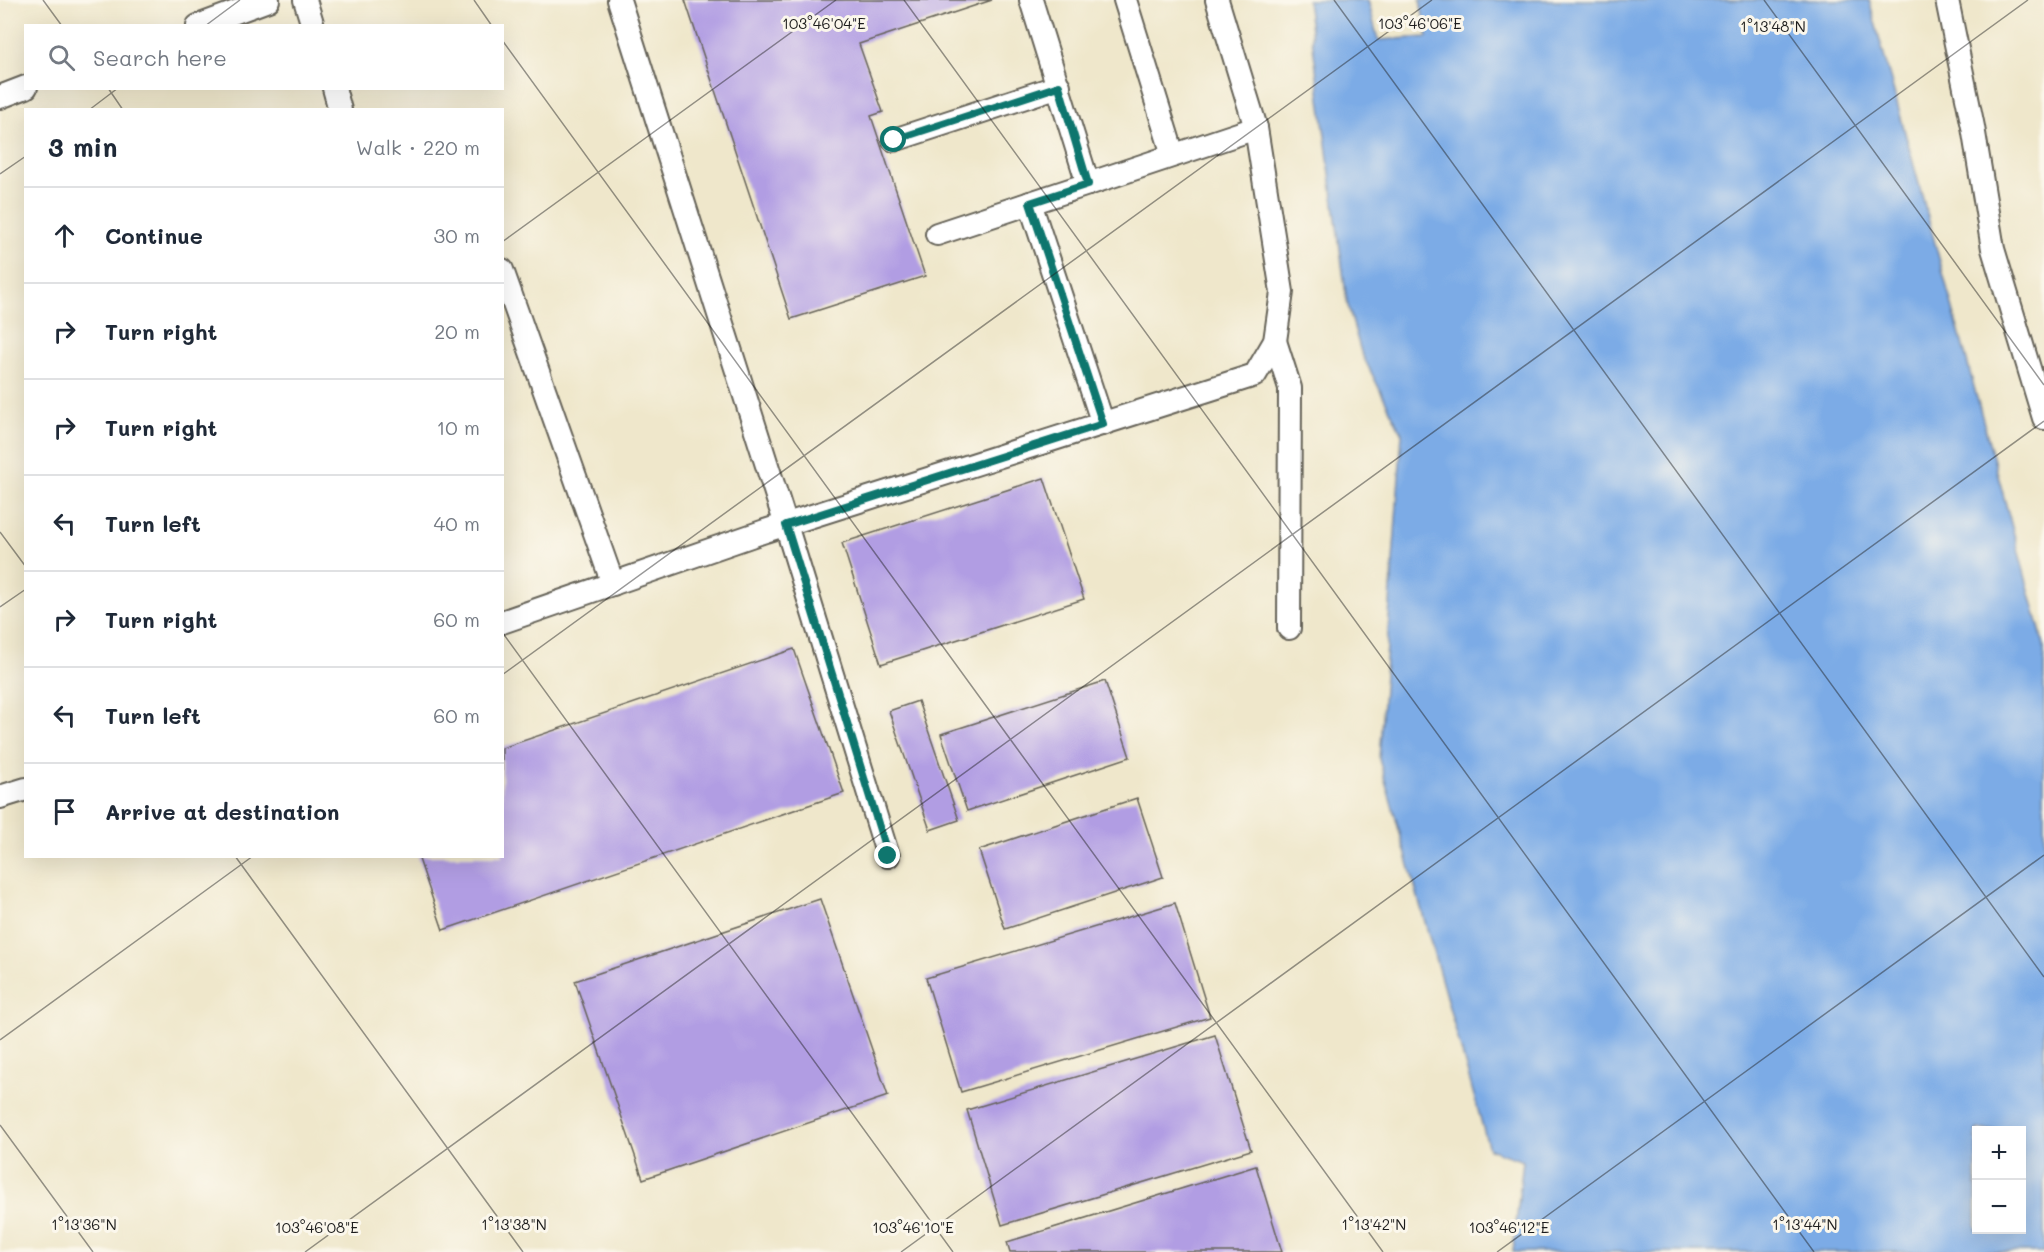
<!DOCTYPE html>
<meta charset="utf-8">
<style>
:root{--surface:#fff;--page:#f2f2f3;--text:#1f2937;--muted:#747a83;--line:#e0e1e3}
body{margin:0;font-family:Mali,sans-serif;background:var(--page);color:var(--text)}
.controls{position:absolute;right:18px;bottom:18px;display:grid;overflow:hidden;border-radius:0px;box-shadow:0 6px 24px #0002}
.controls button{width:54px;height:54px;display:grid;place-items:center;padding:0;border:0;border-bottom:2px solid var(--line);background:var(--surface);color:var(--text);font:30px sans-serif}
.stop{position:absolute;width:18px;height:18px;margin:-14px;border:4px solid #0f766e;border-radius:50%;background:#fff}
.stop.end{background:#0f766e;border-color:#fff;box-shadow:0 2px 6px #0008}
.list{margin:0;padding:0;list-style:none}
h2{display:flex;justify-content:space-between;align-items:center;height:78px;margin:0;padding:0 24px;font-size:26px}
h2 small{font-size:20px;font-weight:400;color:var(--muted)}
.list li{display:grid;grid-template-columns:39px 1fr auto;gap:18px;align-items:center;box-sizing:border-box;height:96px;padding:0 24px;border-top:2px solid var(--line)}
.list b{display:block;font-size:22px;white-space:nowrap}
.list em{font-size:20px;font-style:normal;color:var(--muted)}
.icon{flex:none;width:33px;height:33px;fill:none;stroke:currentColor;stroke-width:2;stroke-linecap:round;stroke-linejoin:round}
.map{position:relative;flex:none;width:2044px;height:1252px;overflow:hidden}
.search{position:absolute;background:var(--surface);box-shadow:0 6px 24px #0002;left:24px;top:24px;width:480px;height:66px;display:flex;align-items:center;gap:15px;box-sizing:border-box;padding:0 21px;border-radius:0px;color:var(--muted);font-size:22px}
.panel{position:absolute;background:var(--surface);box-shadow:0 6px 24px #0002;left:24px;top:108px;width:480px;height:750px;border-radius:0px}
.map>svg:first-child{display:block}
.water{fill:#7cabe6;stroke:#4c6481;stroke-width:1.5;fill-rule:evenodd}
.building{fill:#b19de3}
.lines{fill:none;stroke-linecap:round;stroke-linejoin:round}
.service-casing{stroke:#666359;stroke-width:26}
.service{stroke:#fff;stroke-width:22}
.route{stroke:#0f766e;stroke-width:8}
.ticks{fill:none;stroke:#1c1c1c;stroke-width:1.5;stroke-opacity:0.45}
.ticks-label{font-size:15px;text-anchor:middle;fill:#1c1c1c;stroke:#fbf7ec;stroke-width:6;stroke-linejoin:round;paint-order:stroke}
</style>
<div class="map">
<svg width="2044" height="1252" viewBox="0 0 2044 1252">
<rect width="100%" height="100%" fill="#fbf7ec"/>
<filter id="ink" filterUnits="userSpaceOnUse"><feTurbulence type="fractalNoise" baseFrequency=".0167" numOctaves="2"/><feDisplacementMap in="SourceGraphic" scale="12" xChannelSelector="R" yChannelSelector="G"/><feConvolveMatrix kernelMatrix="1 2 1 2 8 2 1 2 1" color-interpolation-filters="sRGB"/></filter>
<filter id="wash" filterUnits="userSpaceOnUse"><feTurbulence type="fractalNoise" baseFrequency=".008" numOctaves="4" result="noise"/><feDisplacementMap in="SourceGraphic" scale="24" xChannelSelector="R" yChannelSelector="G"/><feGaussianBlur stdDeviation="1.35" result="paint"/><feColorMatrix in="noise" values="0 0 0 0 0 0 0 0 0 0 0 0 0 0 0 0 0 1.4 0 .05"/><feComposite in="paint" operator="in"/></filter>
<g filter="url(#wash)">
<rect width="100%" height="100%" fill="#efe7cb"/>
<!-- water -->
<path class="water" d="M 1307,0 L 1368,0 L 1378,40 L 1427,37 L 1420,0 L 1869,0 L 2044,645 L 2044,1252 L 1513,1252 L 1523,1161 L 1489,1149 L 1379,759 L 1402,434 L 1361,352 L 1347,302 ZM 1976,1130 L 2022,1130 L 2022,1230 L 1976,1230 Z"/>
<g id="blocks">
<!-- building -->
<g class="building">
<path d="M 685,0 L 992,0 L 859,44 L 883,112 L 871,116 L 925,276 L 791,319 Z"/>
<path d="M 1044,478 L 1084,599 L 881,664 L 842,543 Z"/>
<path d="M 794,649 L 844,793 L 443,930 L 418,856 L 502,856 L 502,748 Z"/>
<path d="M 1105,681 L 1130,757 L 967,811 L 941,734 Z"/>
<path d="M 918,701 L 959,820 L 930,830 L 889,711 Z"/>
<path d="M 1137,798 L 1163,877 L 1005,929 L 979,850 Z"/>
<path d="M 820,899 L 888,1096 L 643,1179 L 575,981 Z"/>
<path d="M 1175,903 L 1210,1017 L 961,1092 L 926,978 Z"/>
<path d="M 1215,1035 L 1251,1150 L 1002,1225 L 967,1110 Z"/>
<path d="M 1256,1166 L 1282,1252 L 1010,1252 L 1007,1242 Z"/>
</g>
</g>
</g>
<g filter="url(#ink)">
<use href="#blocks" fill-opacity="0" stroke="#666359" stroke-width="1.5"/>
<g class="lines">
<defs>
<g id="service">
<path d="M 305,0 L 313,26"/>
<path d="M 619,0 L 786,525 L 888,856"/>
<path d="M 1031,0 L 1088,184 L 1256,128"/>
<path d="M 1125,0 L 1173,155"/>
<path d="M 1947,0 L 1973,127 L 1993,249 L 2044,418"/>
<path d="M 198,26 L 268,0"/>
<path d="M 334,88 L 340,110"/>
<path d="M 0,97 L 26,87"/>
<path d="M 894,140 L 1059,86"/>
<path d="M 1030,203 L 1103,424"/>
<path d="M 937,234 L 1088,184"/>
<path d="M 502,270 L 613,584"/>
<path d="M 1275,341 L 1290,388 L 1289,628"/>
<path d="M 502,622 L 765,531 L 1255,375 L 1275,341 L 1282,292 L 1256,128 L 1217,0"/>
<path d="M 0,797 L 26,789"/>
</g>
</defs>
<!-- service casing -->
<use href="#service" class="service-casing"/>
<!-- service -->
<use href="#service" class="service"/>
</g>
</g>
<g class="lines" filter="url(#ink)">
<!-- route -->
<path class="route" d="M 888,856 L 786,525 L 1103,424 L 1030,203 L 1088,184 L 1059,86 L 894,140"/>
</g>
<!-- ticks -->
<path class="ticks" d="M 43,0 L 62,26M 474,0 L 492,26M 904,0 L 1814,1252M 1334,0 L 2044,977M 1764,0 L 2044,385M 205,26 L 240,0M 502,40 L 1383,1252M 108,88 L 123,110M 89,110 L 118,88M 0,174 L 26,156M 502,242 L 836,0M 0,532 L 26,567M 0,607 L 26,589M 502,632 L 953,1252M 502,675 L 1432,0M 235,856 L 523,1252M 0,1040 L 253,856M 0,1125 L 93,1252M 305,1252 L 2028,0M 901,1252 L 2044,421M 1497,1252 L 2044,855"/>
<g class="ticks-label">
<text x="824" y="29">103°46'04"E</text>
<text x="1420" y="29">103°46'06"E</text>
<text x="1773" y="32">1°13'48"N</text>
<text x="84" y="1230">1°13'36"N</text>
<text x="514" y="1230">1°13'38"N</text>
<text x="1374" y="1230">1°13'42"N</text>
<text x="1805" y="1230">1°13'44"N</text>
<text x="317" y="1233">103°46'08"E</text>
<text x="913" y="1233">103°46'10"E</text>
<text x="1509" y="1233">103°46'12"E</text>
</g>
</svg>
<div class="controls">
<button>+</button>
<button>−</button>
</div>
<div class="stop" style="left:894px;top:140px"></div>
<div class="stop end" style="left:888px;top:856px"></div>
<div class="search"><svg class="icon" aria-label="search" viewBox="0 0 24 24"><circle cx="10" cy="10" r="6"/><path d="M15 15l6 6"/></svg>Search here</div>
<section class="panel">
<h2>3 min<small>Walk · 220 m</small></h2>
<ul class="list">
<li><svg class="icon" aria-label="ahead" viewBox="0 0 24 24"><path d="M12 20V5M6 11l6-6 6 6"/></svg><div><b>Continue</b></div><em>30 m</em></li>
<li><svg class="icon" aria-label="right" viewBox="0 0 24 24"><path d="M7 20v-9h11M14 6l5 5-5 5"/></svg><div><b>Turn right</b></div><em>20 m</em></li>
<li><svg class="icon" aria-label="right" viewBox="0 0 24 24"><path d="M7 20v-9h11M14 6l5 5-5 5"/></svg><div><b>Turn right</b></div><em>10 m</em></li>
<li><svg class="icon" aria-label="left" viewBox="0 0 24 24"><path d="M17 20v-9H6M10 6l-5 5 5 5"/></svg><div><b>Turn left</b></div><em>40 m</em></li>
<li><svg class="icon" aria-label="right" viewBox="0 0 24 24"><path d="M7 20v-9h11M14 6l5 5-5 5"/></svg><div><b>Turn right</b></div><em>60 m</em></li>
<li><svg class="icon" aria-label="left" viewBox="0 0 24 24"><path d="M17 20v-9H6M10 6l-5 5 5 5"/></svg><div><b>Turn left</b></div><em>60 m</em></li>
<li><svg class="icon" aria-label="arrive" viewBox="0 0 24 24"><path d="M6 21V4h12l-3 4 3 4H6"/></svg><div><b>Arrive at destination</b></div></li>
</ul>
</section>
</div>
